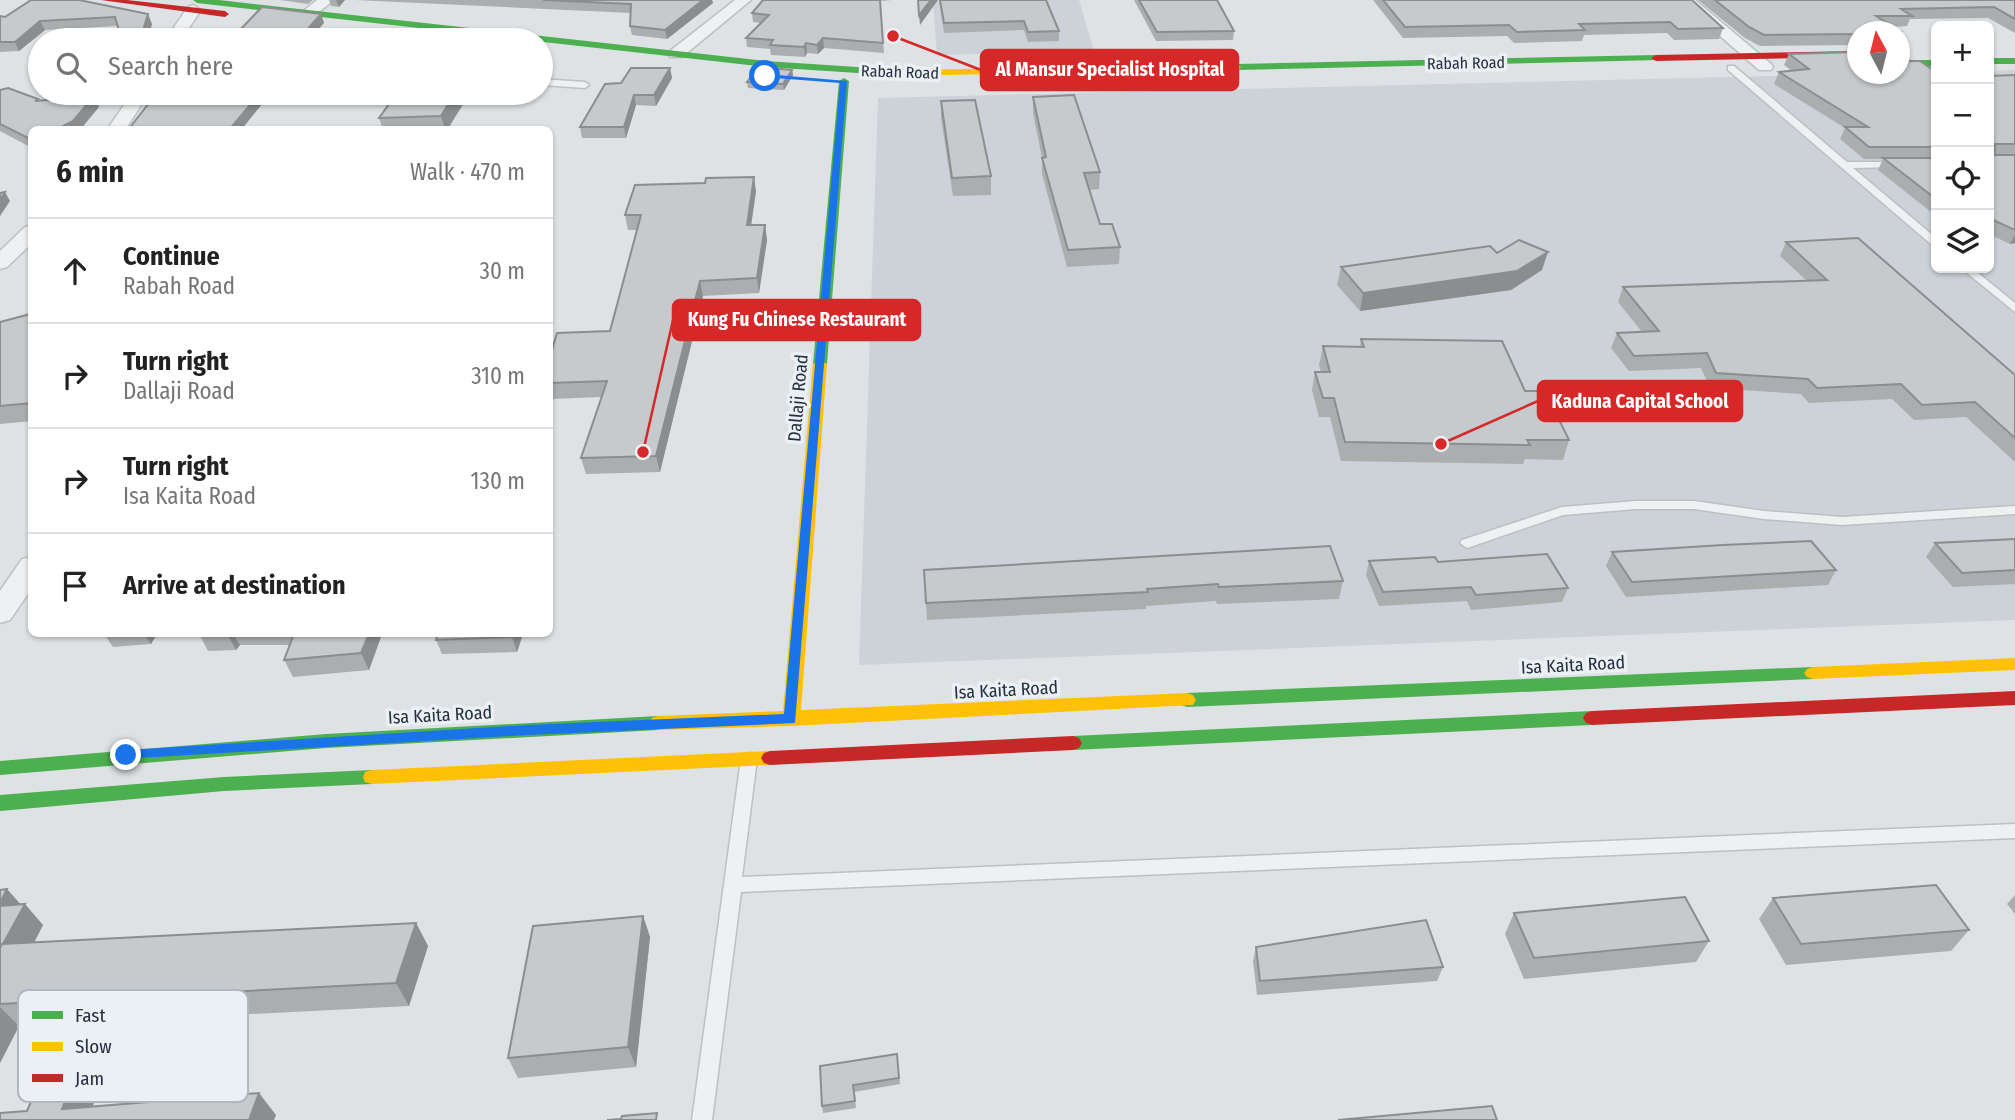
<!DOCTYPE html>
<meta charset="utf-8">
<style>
:root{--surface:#fff;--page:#f2f2f2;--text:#222;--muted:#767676;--line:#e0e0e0}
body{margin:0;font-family:"Fira Sans Condensed",sans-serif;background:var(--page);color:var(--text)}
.controls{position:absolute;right:21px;top:21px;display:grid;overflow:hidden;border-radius:10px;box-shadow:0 2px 5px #0004}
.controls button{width:63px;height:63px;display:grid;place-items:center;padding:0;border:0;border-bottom:2px solid var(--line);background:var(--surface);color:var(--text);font:35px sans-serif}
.compass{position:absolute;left:1847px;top:21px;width:63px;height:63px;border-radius:50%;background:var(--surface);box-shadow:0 2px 5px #0004;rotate:353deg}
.stop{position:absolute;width:21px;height:21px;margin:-16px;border:5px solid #1a73e8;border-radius:50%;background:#fff}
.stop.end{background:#1a73e8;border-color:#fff;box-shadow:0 2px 7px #0008}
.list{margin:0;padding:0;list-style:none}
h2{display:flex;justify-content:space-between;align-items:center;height:91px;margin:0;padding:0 28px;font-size:30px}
h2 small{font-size:23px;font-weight:400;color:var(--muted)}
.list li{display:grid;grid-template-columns:46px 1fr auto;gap:21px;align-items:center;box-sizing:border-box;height:105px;padding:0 28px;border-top:2px solid var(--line)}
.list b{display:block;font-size:26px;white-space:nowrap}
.list p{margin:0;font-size:23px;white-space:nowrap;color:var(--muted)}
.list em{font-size:23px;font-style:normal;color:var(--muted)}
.icon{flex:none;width:38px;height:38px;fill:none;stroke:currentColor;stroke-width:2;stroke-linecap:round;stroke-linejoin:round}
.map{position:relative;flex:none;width:2015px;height:1120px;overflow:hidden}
.search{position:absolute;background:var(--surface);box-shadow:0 2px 5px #0004;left:28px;top:28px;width:525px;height:77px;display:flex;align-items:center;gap:18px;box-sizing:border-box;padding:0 24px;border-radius:38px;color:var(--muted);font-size:26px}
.panel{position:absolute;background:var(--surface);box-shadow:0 2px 5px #0004;left:28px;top:126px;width:525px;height:511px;border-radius:10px}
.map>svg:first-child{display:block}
.built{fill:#ccd2d8}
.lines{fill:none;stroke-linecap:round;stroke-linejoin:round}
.lane-casing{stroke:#bdc0c2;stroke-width:3}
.street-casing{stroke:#bdc0c2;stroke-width:3}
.lane{fill:#eef0f1;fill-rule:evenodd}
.street{fill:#eef0f1;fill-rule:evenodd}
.fast{fill:#4caf50;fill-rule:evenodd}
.slow{fill:#ffc107;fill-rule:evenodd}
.jam{fill:#c62828;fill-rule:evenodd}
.wall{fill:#abaeaf}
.shaded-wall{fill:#8b8d8f}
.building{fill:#c7cacc;stroke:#8b8d8f;stroke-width:2}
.route{fill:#1a73e8}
.labels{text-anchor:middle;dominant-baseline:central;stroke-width:7;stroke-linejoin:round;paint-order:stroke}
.far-street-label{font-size:16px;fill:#25313f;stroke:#ebf0f5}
.street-label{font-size:18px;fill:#25313f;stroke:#ebf0f5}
.key{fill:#ebf0f5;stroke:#b0b7be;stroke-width:2}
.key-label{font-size:19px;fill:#25313f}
.leader{fill:none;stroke:#d62828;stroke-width:2.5}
.callout-dot{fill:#d62828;stroke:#ebf0f5;stroke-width:2.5}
.callout{fill:#d62828;stroke:#d62828;stroke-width:2.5}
.callout-label{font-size:19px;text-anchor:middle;font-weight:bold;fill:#fff}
</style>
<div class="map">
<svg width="2015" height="1120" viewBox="0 0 2015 1120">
<rect width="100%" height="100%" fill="#dfe2e4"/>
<!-- built -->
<g class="built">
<path d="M 933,0 L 1079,0 L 1094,51 L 937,55 Z"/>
<path d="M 2015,70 L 2015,620 L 859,665 L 878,98 L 1936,72 L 1936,268 L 1989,268 L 1989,71 Z"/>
</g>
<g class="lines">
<defs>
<g id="lane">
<path d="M 1728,66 L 1734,66 L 1847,162 L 1899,162 L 1899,166 L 1896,167 L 1853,168 L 1936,238 L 1936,246 L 1932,245 L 1728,70 Z"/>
<path d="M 541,79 L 585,82 L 589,85 L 585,88 L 541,85 Z"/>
<path d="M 1961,268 L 1972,268 L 2015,303 L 2015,312 Z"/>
<path d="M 1636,501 L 1694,501 L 1764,511 L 1842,517 L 2015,506 L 2015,514 L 1842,525 L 1764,519 L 1694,509 L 1636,509 L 1563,515 L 1467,548 L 1460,543 L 1462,540 L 1562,507 Z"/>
<path d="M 749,753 L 755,754 L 757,759 L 742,877 L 2015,824 L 2015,838 L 741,892 L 712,1120 L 692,1120 L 741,759 L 743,754 Z"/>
</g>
<g id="street">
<path d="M 317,0 L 334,0 L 314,16 L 304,16 L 301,13 Z"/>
<path d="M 735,0 L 751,0 L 682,57 L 670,57 L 668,54 L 670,51 Z"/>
<path d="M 1679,0 L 1695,0 L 1771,64 L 1773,67 L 1771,70 L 1759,70 Z"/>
<path d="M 193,5 L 201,10 L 181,40 L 165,40 L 188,7 Z"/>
<path d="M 132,93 L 149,93 L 125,130 L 107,130 Z"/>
<path d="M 32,225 L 32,243 L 7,267 L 0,269 L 0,251 L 25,227 Z"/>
<path d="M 32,557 L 32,588 L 10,620 L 0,623 L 0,591 L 22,559 Z"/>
</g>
</defs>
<!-- lane casing -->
<use href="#lane" class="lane-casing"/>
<!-- street casing -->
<use href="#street" class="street-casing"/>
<!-- lane -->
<use href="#lane" class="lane"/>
<!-- street -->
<use href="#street" class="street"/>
<!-- fast -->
<g class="fast">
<path d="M 193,0 L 219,0 L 766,61 L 903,70 L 908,73 L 903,76 L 766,67 L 197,3 Z"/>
<path d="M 1656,55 L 1659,56 L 1659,60 L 1236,70 L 1231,67 L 1236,64 Z"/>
<rect x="1989" y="58" width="26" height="6"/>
<rect x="1899" y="60" width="37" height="6"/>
<path d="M 844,78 L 849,81 L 827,364 L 820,368 L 813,364 L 839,81 Z"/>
<path d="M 1813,667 L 1819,669 L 1822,673 L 1819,677 L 1813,679 L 1187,707 L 1181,705 L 1178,700 L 1181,695 L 1187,693 Z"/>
<path d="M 1592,711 L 1598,713 L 1601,718 L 1598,723 L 1592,725 L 1073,750 L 1067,748 L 1064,743 L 1067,738 L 1073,736 Z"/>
<path d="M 658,716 L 664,718 L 667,723 L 664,728 L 658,730 L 326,748 L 0,775 L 0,761 L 326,734 Z"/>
<path d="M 372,770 L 379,772 L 381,777 L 379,782 L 372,784 L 224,791 L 0,811 L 0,795 L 224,777 Z"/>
</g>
<!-- slow -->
<g class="slow">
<path d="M 1236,64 L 1241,67 L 1239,69 L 903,76 L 898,73 L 903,70 Z"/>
<path d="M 820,360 L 827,364 L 801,710 L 1187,693 L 1193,695 L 1196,700 L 1193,705 L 791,726 L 658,730 L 652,728 L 649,723 L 652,718 L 658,716 L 783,711 L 813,364 Z"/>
<path d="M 2015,658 L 2015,670 L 1813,679 L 1807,677 L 1804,673 L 1807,669 L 1813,667 Z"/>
<path d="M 770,751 L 776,753 L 779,758 L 776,763 L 770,765 L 372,784 L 365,782 L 363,777 L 365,772 L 372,770 Z"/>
</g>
<!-- jam -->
<g class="jam">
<path d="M 101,0 L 127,0 L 225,11 L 229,14 L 225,17 Z"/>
<path d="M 1857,51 L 1857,57 L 1656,61 L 1651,58 L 1656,55 Z"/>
<path d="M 2015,691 L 2015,705 L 1592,725 L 1586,723 L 1583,718 L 1586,713 L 1592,711 Z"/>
<path d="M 1073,736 L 1079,738 L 1082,743 L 1079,748 L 1073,750 L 770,765 L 764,763 L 761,758 L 764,753 L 770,751 Z"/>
</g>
</g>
<!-- wall -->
<g class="wall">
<path d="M 31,0 L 152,24 L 147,40 L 122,40 L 117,26 L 45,30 L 19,51 L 0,52 L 0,16 L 5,17 Z"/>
<path d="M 280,0 L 313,0 L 308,4 Z"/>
<path d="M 329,0 L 345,0 L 339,7 L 331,6 Z"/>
<path d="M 355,0 L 712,0 L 713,3 L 667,39 L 632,35 L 630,26 L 631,13 Z"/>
<path d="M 763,0 L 892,0 L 880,1 L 884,53 L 824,48 L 818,54 L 807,53 L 805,57 L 771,55 L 770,49 L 747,47 L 746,38 L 760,23 L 753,22 L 752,13 Z"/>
<path d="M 939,0 L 1046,0 L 1059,31 L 1059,41 L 1028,42 L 1024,30 L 944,33 Z"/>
<path d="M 1134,0 L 1217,0 L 1234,31 L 1233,40 L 1156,41 Z"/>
<path d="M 1373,0 L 1692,0 L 1723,28 L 1719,39 L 1674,40 L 1667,33 L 1584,35 L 1582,41 L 1514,43 L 1507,36 L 1403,38 Z"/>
<path d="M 1698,0 L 2015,0 L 2015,33 L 1988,18 L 1910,19 L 1907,26 L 1893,27 L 1900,31 L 1899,32 L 1858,32 L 1858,45 L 1760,46 L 1745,38 Z"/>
<path d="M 1789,54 L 1902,61 L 1936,72 L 1936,216 L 1878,170 L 1883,159 L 1864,159 L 1840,139 L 1845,128 L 1774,84 L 1779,72 L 1792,71 L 1784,65 Z"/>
<path d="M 670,68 L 672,78 L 656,106 L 636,105 L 626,138 L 582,138 L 580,127 L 621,83 Z"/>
<path d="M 792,70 L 793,75 L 784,90 L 748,88 L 747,82 Z"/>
<path d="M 2015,75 L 2015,243 L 2010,244 L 1989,234 L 1989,76 Z"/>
<path d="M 0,90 L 38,99 L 39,101 L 94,96 L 99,107 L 32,130 L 32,148 L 0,131 Z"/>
<path d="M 397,93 L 470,93 L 447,130 L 383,130 L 379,118 Z"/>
<path d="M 1033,97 L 1100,172 L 1099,189 L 1089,190 L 1100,224 L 1120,247 L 1119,264 L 1067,267 L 1042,174 L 1042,158 L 1033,113 Z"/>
<path d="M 941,101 L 991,176 L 991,195 L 953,196 L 941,118 Z"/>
<path d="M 756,191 L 751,225 L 765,225 L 767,240 L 759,293 L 703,296 L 660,472 L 586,474 L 581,458 L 602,397 L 550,399 L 550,357 L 610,331 L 637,230 L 628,230 L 625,215 Z"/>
<path d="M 1786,242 L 2015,375 L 2015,462 L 1966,417 L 1914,420 L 1892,399 L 1809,403 L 1801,394 L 1710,388 L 1701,368 L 1629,371 L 1611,348 L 1617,333 L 1642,332 L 1618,302 L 1623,287 L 1806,280 L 1780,256 Z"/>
<path d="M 1497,253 L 1542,270 L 1511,290 L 1360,311 L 1337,285 L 1341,267 Z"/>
<path d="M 32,312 L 32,421 L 0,424 L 0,322 L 30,314 Z"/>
<path d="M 1361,339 L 1525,391 L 1569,440 L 1563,460 L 1525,459 L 1523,464 L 1341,461 L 1330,417 L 1319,417 L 1312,390 L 1315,372 L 1321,372 L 1319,365 L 1323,346 L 1360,347 Z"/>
<path d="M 2015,539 L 2015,584 L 1953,587 L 1926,557 L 1935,543 Z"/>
<path d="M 1612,552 L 1836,570 L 1828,585 L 1626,597 L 1606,566 Z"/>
<path d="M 1369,561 L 1438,562 L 1568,588 L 1562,602 L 1471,610 L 1467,601 L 1379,606 L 1366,575 Z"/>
<path d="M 924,570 L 1343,581 L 1339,599 L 1217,604 L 1216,601 L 1146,606 L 1146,609 L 927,620 Z"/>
<path d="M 104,634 L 157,634 L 151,644 L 113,647 Z"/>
<path d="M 199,634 L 382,634 L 369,670 L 293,677 L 284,660 L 289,645 L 240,645 L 236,650 L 208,651 Z"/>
<path d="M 523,634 L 517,652 L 442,654 L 436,640 Z"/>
<path d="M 0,890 L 20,904 L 43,925 L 34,943 L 416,923 L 428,946 L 409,1006 L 19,1026 L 0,1063 Z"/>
<path d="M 2015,895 L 2015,914 L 2007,904 Z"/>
<path d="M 1773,898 L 1969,930 L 1951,951 L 1786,965 L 1759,919 Z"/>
<path d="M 1514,913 L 1709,941 L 1696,962 L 1524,979 L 1505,934 Z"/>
<path d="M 643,916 L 650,937 L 636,1067 L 518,1078 L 508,1058 Z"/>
<path d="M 1256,947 L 1443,967 L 1437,981 L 1257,995 L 1253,961 Z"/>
<path d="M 897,1054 L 900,1084 L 854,1092 L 856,1108 L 823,1113 L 822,1106 Z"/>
</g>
<!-- shaded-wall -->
<g class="shaded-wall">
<path d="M 336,0 L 345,0 L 339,7 Z"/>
<path d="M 703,0 L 712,0 L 713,3 L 667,39 L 665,30 Z"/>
<path d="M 931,0 L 938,0 L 920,25 L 919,15 Z"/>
<path d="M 148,14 L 152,24 L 147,40 L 140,40 Z"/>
<path d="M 321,14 L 324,23 L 309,40 L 298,40 Z"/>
<path d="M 40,21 L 45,30 L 19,51 L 15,42 Z"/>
<path d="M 823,38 L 824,48 L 818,54 L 817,45 Z"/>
<path d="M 806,43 L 807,53 L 805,57 L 804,47 Z"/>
<path d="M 670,68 L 672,78 L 656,106 L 654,95 Z"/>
<path d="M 792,70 L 793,75 L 784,90 L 783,84 Z"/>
<path d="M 260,93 L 271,93 L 241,130 L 229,130 Z"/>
<path d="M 455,93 L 470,93 L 447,130 L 445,130 L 441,116 Z"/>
<path d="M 634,95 L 636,105 L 626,138 L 624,127 Z"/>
<path d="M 94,96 L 99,107 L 80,130 L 56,130 Z"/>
<path d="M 754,177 L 756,191 L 749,240 L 747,225 Z"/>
<path d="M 5,192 L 10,201 L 0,216 L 0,200 Z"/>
<path d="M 765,225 L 767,240 L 759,293 L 757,278 Z"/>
<path d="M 2015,234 L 2015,243 L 2010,244 Z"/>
<path d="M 1548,252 L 1542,270 L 1511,290 L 1360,311 L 1363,293 Z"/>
<path d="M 700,281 L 703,296 L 660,472 L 656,456 Z"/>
<path d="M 144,634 L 157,634 L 151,644 Z"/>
<path d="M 227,634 L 233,634 L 240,645 L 236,650 Z"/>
<path d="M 369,634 L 382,634 L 369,670 L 361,653 Z"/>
<path d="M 513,634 L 523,634 L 517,652 L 512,637 Z"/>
<path d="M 7,889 L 23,907 L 25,904 L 43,925 L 20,969 L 0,948 L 0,903 Z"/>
<path d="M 643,916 L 650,937 L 636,1067 L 628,1047 Z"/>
<path d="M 416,923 L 428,946 L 409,1006 L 396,983 Z"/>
<path d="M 0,1007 L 19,1026 L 0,1063 Z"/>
<path d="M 74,1079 L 95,1100 L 88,1120 L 62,1109 Z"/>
<path d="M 259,1093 L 276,1115 L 274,1120 L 249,1120 Z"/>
</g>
<!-- building -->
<g class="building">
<path d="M 31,0 L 79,0 L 148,14 L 140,40 L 122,40 L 115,17 L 40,21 L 15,42 L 0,42 L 0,16 L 5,17 Z"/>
<path d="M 543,0 L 703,0 L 665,30 L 630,26 L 631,4 Z"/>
<path d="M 763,0 L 880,0 L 883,43 L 823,38 L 817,45 L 806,43 L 804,47 L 770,45 L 773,40 L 746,38 L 769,15 L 752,13 Z"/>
<path d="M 918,0 L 931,0 L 919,15 Z"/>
<path d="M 940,0 L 1046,0 L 1059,31 L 1028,32 L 1024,21 L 944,23 Z"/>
<path d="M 1139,0 L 1217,0 L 1234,31 L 1157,32 Z"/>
<path d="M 1383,0 L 1692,0 L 1723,28 L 1678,29 L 1670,22 L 1579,24 L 1585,30 L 1517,32 L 1509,25 L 1405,27 Z"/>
<path d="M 1715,0 L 2015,0 L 2015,19 L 1994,7 L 1901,9 L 1912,16 L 1876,16 L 1900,31 L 1858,32 L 1858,34 L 1764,35 L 1749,27 Z"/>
<path d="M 262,7 L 321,14 L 298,40 L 214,40 L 221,35 L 235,35 Z"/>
<path d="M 1900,48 L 1901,49 L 1902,61 L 1920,61 L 1936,72 L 1936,147 L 1869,147 L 1845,127 L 1868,127 L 1779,72 L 1809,69 L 1789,54 L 1858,52 L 1858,74 L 1900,74 Z"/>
<path d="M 758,67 L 792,70 L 783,84 L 747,82 Z"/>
<path d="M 631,68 L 670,68 L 654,95 L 634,95 L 624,127 L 580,127 L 605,84 L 621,83 Z"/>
<path d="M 2015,75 L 2015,144 L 1995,144 L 1994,155 L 2015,155 L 2015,230 L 1989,218 L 1989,76 Z"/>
<path d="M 8,88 L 38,99 L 35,101 L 94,96 L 73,121 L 56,130 L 32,130 L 32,140 L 0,124 L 0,90 Z"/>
<path d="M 163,93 L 260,93 L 229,130 L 128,130 L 149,103 L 153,103 Z"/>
<path d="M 397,93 L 455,93 L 441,116 L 379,118 Z"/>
<path d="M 1074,95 L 1100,172 L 1084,173 L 1100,224 L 1112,224 L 1120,247 L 1068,250 L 1042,158 L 1046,157 L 1033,97 Z"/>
<path d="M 975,100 L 991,176 L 952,178 L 941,101 Z"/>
<path d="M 1883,158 L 1936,158 L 1936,199 Z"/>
<path d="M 754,177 L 747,225 L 765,225 L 757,278 L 700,281 L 656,456 L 581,458 L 607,381 L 550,383 L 550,357 L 557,333 L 610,331 L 641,215 L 625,215 L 635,185 L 705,183 L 706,178 Z"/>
<path d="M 5,192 L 0,200 L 0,193 Z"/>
<path d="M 1858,238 L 2015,375 L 2015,438 L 1975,402 L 1922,405 L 1901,384 L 1817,388 L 1808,379 L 1716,373 L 1707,353 L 1634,356 L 1617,333 L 1659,331 L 1623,287 L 1827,280 L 1786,242 Z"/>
<path d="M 1519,240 L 1548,252 L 1517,271 L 1363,293 L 1341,267 L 1490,246 L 1497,253 Z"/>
<path d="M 32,312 L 32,403 L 0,406 L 0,322 L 30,314 Z"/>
<path d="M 1361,339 L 1502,341 L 1525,391 L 1545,391 L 1569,440 L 1527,440 L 1530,445 L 1345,442 L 1334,398 L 1323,398 L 1315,372 L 1330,372 L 1323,346 L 1364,347 Z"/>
<path d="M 2015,539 L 2015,570 L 1962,573 L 1935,543 Z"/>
<path d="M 1811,541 L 1836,570 L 1632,582 L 1612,552 L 1723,545 Z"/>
<path d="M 1330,546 L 1343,581 L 1219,587 L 1218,584 L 1147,589 L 1148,592 L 926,603 L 924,570 Z"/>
<path d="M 1547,554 L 1568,588 L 1476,595 L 1471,587 L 1383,592 L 1369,561 L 1435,557 L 1438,562 Z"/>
<path d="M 294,634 L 369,634 L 361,653 L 284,660 Z"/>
<path d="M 438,634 L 513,634 L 512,637 L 436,640 Z"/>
<path d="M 1936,885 L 1969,930 L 1801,944 L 1773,898 Z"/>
<path d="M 7,889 L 0,903 L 0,890 Z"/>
<path d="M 1685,897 L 1709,941 L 1534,958 L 1514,913 Z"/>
<path d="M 25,904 L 3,944 L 0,948 L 0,906 Z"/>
<path d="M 643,916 L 628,1047 L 508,1058 L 533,926 Z"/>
<path d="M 1426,920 L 1443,967 L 1260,981 L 1256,947 Z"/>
<path d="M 416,923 L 396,983 L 0,1004 L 0,948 L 2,944 Z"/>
<path d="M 897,1054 L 899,1078 L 853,1085 L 855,1101 L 822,1106 L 820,1066 Z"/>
<path d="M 74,1079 L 62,1109 L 259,1093 L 249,1120 L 0,1120 L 0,1113 L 27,1111 L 39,1083 Z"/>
<path d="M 1492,1106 L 1497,1120 L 1338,1120 Z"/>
<path d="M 657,1113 L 656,1120 L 607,1120 L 621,1119 L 622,1116 Z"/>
</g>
<!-- route -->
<path class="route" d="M 765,74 L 847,81 L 795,723 L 528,735 L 121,759 L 120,755 L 126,750 L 528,725 L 784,714 L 840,83 L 762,77 Z"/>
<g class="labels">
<!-- far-street labels -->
<g class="far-street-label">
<text transform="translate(1466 63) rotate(-1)">Rabah Road</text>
<text transform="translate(900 72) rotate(2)">Rabah Road</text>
</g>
<!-- street labels -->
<g class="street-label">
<text transform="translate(798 398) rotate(-85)">Dallaji Road</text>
<text transform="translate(1573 665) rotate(-3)">Isa Kaita Road</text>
<text transform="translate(1006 690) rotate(-3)">Isa Kaita Road</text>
<text transform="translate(440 715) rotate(-3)">Isa Kaita Road</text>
</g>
</g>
<!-- legend -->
<rect x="18" y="990" width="230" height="112" rx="10" class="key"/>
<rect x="32" y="1011" width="31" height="8" fill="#4caf50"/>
<rect x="32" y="1042" width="31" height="9" fill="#ffc107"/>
<rect x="32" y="1074" width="31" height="8" fill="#c62828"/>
<g class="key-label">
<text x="75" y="1022">Fast</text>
<text x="75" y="1053">Slow</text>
<text x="75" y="1085">Jam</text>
</g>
<!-- callouts -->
<path class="leader" d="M893 36L981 70M643 452L673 320M1441 444L1538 401"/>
<g class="callout-dot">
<circle cx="893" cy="36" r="7"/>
<circle cx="643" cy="452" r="7"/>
<circle cx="1441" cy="444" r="7"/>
</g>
<g class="callout">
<rect x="981" y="50" width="257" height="40" rx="7"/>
<rect x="673" y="300" width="247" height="40" rx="7"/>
<rect x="1538" y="381" width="204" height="40" rx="7"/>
</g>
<g class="callout-label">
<text x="1110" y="76">Al Mansur Specialist Hospital</text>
<text x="797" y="326">Kung Fu Chinese Restaurant</text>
<text x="1640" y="408">Kaduna Capital School</text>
</g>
</svg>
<div class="controls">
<button>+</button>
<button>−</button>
<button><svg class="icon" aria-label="locate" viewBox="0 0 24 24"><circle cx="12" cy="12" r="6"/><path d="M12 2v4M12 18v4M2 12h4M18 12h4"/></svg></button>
<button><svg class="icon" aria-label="layers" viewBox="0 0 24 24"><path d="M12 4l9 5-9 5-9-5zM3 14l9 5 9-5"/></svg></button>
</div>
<svg class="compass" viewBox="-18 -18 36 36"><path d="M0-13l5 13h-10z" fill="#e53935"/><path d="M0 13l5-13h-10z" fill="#767676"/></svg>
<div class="stop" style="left:765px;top:76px"></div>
<div class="stop end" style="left:126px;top:755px"></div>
<div class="search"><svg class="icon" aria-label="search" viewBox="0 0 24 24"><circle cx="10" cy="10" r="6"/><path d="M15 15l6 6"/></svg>Search here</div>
<section class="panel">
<h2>6 min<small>Walk · 470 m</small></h2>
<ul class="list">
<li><svg class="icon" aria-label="ahead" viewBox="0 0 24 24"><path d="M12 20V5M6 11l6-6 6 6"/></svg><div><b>Continue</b><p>Rabah Road</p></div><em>30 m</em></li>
<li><svg class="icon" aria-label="right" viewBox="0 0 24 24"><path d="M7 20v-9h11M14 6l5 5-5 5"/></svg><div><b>Turn right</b><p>Dallaji Road</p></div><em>310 m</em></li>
<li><svg class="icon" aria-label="right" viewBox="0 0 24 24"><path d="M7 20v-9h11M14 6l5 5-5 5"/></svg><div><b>Turn right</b><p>Isa Kaita Road</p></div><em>130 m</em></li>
<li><svg class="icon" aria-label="arrive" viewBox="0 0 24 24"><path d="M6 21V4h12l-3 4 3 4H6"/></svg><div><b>Arrive at destination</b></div></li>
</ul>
</section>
</div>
